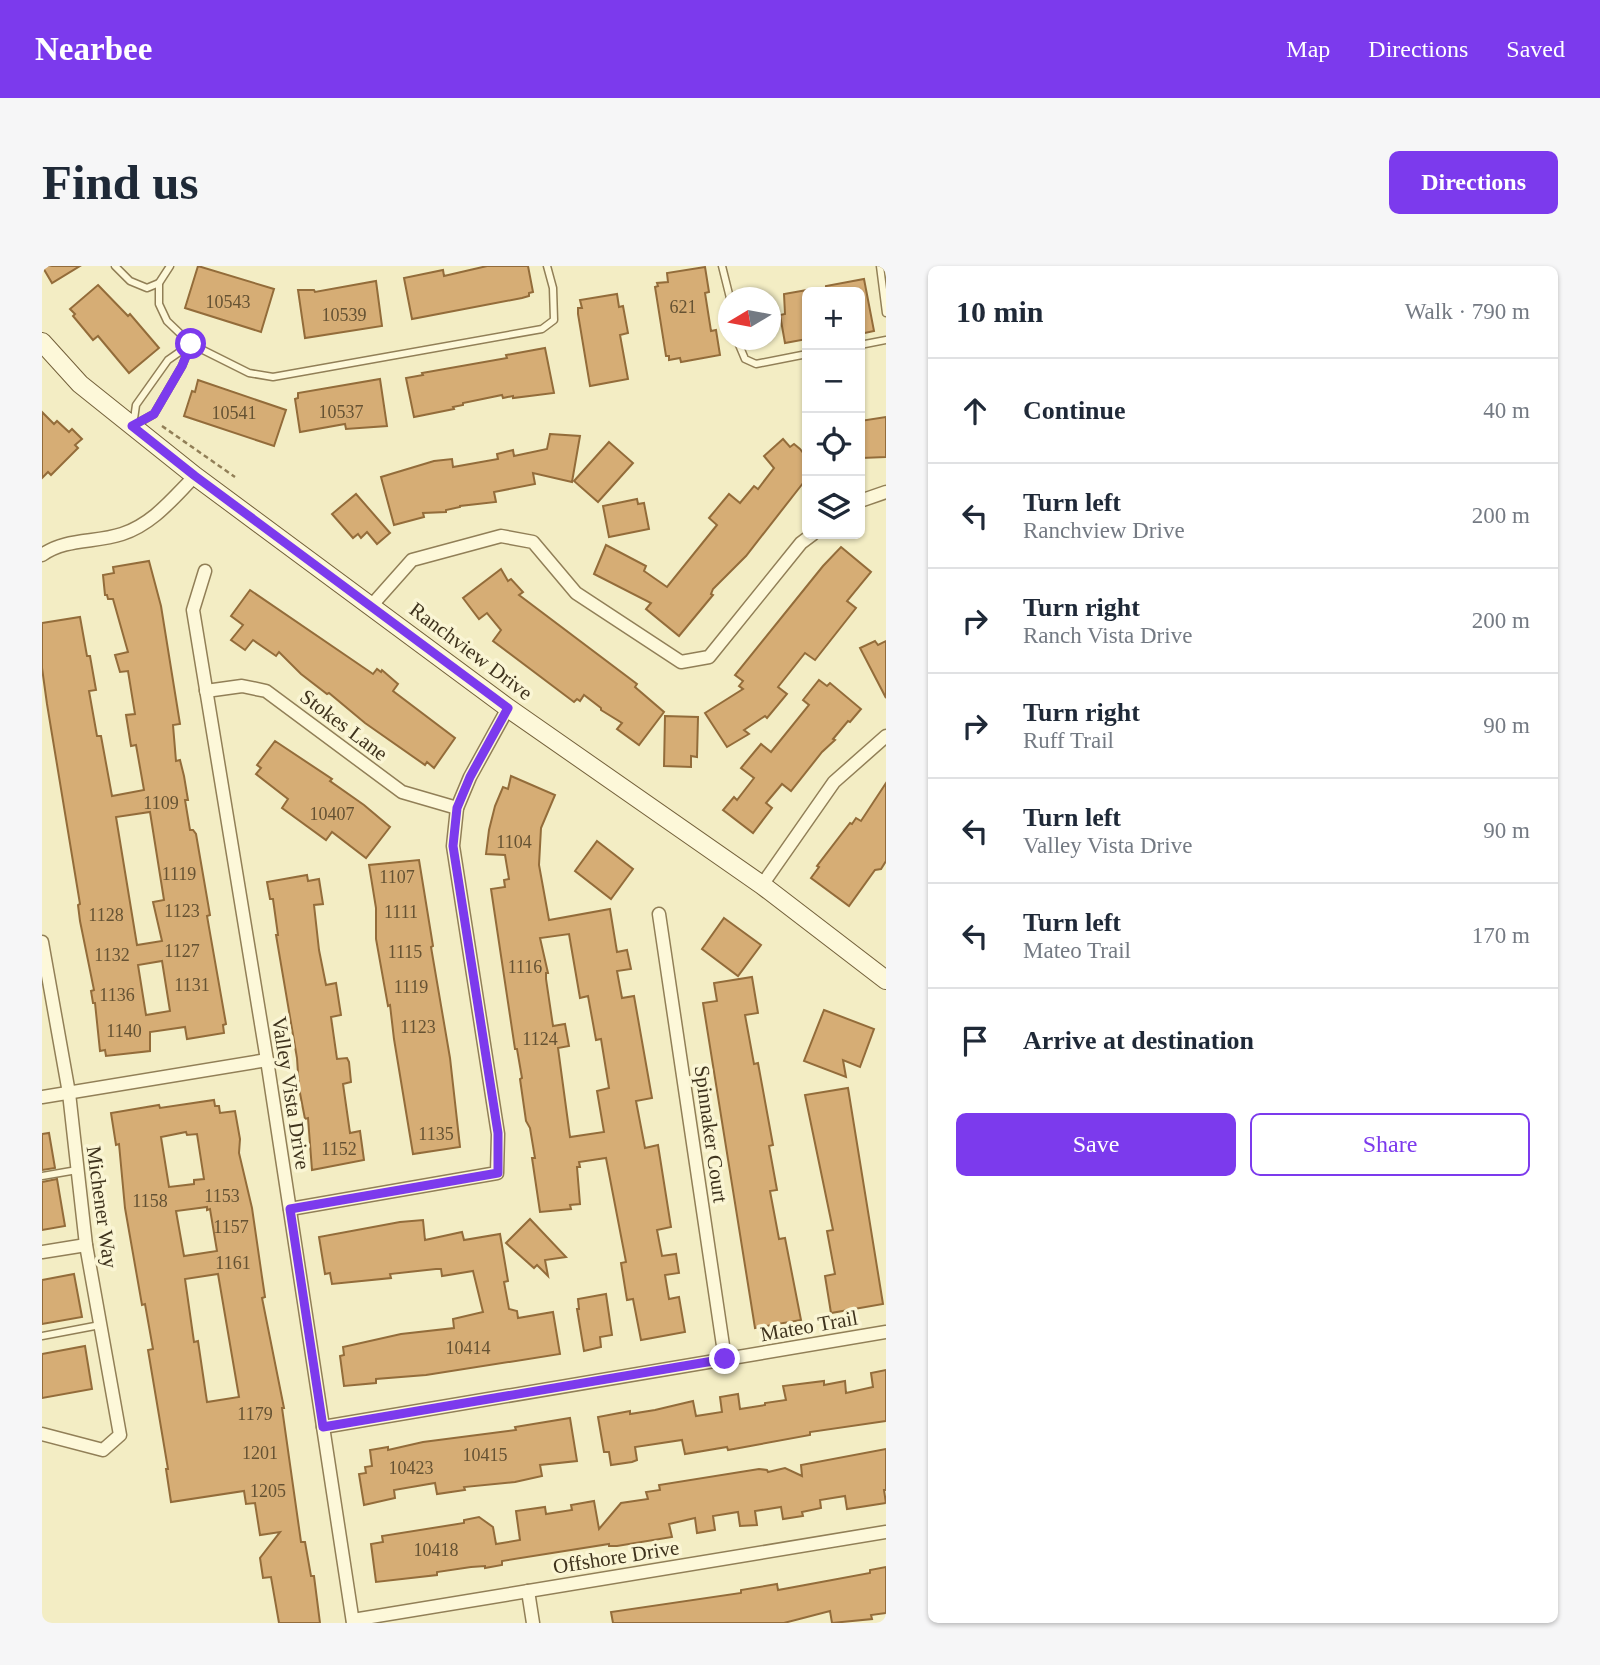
<!DOCTYPE html>
<meta charset="utf-8">
<style>
:root{--surface:#fff;--page:#f6f6f7;--text:#1f2937;--muted:#747a83;--line:#e0e1e3;--accent:#7c3aed}
body{margin:0;font-family:"Times New Roman",serif;background:var(--page);color:var(--text)}
.controls{position:absolute;right:21px;top:21px;display:grid;overflow:hidden;border-radius:10px;box-shadow:0 2px 5px #0004}
.controls button{width:63px;height:63px;display:grid;place-items:center;padding:0;border:0;border-bottom:2px solid var(--line);background:var(--surface);color:var(--text);font:35px sans-serif}
.compass{position:absolute;left:676px;top:21px;width:63px;height:63px;border-radius:50%;background:var(--surface);box-shadow:0 2px 5px #0004;rotate:260deg}
.stop{position:absolute;width:21px;height:21px;margin:-16px;border:5px solid #7c3aed;border-radius:50%;background:#fff}
.stop.end{background:#7c3aed;border-color:#fff;box-shadow:0 2px 7px #0008}
.list{margin:0;padding:0;list-style:none}
h2{display:flex;justify-content:space-between;align-items:center;height:91px;margin:0;padding:0 28px;font-size:30px}
h2 small{font-size:23px;font-weight:400;color:var(--muted)}
.list li{display:grid;grid-template-columns:46px 1fr auto;gap:21px;align-items:center;box-sizing:border-box;height:105px;padding:0 28px;border-top:2px solid var(--line)}
.list b{display:block;font-size:26px;white-space:nowrap}
.list p{margin:0;font-size:23px;white-space:nowrap;color:var(--muted)}
.list em{font-size:23px;font-style:normal;color:var(--muted)}
.actions{display:flex;gap:14px;padding:21px 28px}
.actions a{flex:1;padding:16px 0;border:2px solid var(--accent);border-radius:10px;text-align:center;font-size:24px;color:var(--accent)}
.actions .main{background:var(--accent);color:#fff}
.icon{flex:none;width:38px;height:38px;fill:none;stroke:currentColor;stroke-width:2;stroke-linecap:round;stroke-linejoin:round}
.map{position:relative;flex:none;width:844px;height:1357px;overflow:hidden;border-radius:10px}
header{display:flex;align-items:center;gap:42px;box-sizing:border-box;height:98px;padding:0 35px;background:var(--accent);color:#fff}
header strong{font-size:33px}
nav{display:flex;gap:38px;margin-inline-start:auto;font-size:24px}
.intro{display:flex;align-items:center;justify-content:space-between;box-sizing:border-box;height:168px;padding:0 42px}
h1{margin:0;font-size:49px}
.button{padding:18px 32px;border-radius:10px;background:var(--accent);color:#fff;font-size:24px;font-weight:700}
main{display:flex;gap:42px;padding:0 42px}
aside{flex:1;background:var(--surface);border-radius:10px;box-shadow:0 2px 5px #0004}
.map>svg:first-child{display:block}
.building{fill:#d6ad75;stroke:#936c3a;stroke-width:2;fill-rule:evenodd}
.lines{fill:none;stroke-linecap:round;stroke-linejoin:round}
.lane-casing{stroke:#917f57;stroke-width:9}
.street-casing{stroke:#917f57;stroke-width:15}
.secondary-casing{stroke:#73603a;stroke-width:20}
.path{stroke:#917f57;stroke-width:2.5;stroke-dasharray:5 3.5;stroke-linecap:butt}
.lane{stroke:#fdf8d9;stroke-width:6}
.street{stroke:#fdf8d9;stroke-width:12}
.secondary{stroke:#fdf8d9;stroke-width:18}
.route{stroke:#7c3aed;stroke-width:9}
.labels{text-anchor:middle;dominant-baseline:central;stroke-width:7;stroke-linejoin:round;paint-order:stroke}
.number-label{font-size:18px;fill:#655233}
.street-label{font-size:21px;fill:#3f331d;stroke:#faf5d4}
</style>
<header>
<strong>Nearbee</strong>
<nav><a>Map</a><a>Directions</a><a>Saved</a></nav>
</header>
<div class="intro"><h1>Find us</h1><a class="button">Directions</a></div>
<main>
<div class="map">
<svg width="844" height="1357" viewBox="0 0 844 1357">
<rect width="100%" height="100%" fill="#f3edc4"/>
<!-- building -->
<g class="building">
<path d="M 0,0 L 38,0 L 10,17 Z"/>
<path d="M 156,0 L 232,23 L 219,66 L 143,42 Z"/>
<path d="M 445,0 L 486,0 L 491,26 L 487,27 L 487,30 L 480,32 L 370,53 L 362,12 L 401,4 L 402,10 Z"/>
<path d="M 663,1 L 667,26 L 663,27 L 669,65 L 674,64 L 678,89 L 639,96 L 638,92 L 627,94 L 627,90 L 624,90 L 613,21 L 616,20 L 615,17 L 626,16 L 625,7 Z"/>
<path d="M 822,13 L 832,65 L 818,68 L 818,26 L 784,26 L 784,20 Z"/>
<path d="M 334,15 L 340,60 L 263,72 L 256,24 L 272,24 L 273,26 Z"/>
<path d="M 56,19 L 86,50 L 88,48 L 117,82 L 87,107 L 56,70 L 51,74 L 31,50 L 33,48 L 28,43 Z"/>
<path d="M 765,24 L 765,73 L 743,77 L 738,49 L 743,48 L 742,28 Z"/>
<path d="M 575,28 L 577,41 L 581,40 L 586,67 L 578,69 L 586,113 L 548,120 L 536,48 L 536,42 L 540,42 L 538,34 Z"/>
<path d="M 503,82 L 512,127 L 471,132 L 471,130 L 461,132 L 460,129 L 421,137 L 421,139 L 411,141 L 412,143 L 372,151 L 364,112 L 381,109 L 380,107 L 465,92 L 464,89 Z"/>
<path d="M 338,113 L 345,160 L 304,163 L 303,158 L 258,166 L 253,133 L 256,132 L 256,127 Z"/>
<path d="M 156,114 L 244,144 L 232,180 L 142,150 L 150,125 L 153,126 Z"/>
<path d="M 0,146 L 12,158 L 15,155 L 27,166 L 30,163 L 40,173 L 33,179 L 36,182 L 9,209 L 6,206 L 0,212 Z"/>
<path d="M 844,151 L 844,191 L 820,192 L 818,155 Z"/>
<path d="M 508,168 L 538,170 L 530,216 L 491,207 L 493,218 L 452,226 L 454,236 L 418,240 L 418,241 L 404,244 L 404,246 L 381,247 L 382,251 L 352,259 L 339,211 L 392,195 L 410,193 L 411,201 L 456,193 L 455,188 L 471,184 L 472,190 L 505,183 Z"/>
<path d="M 741,173 L 748,181 L 752,178 L 758,183 L 765,192 L 765,212 L 704,290 L 671,323 L 669,328 L 671,329 L 637,370 L 604,343 L 609,337 L 552,308 L 564,279 L 604,300 L 602,305 L 625,321 L 675,259 L 667,252 L 687,228 L 698,237 L 712,220 L 716,223 L 732,202 L 722,190 Z"/>
<path d="M 567,176 L 591,197 L 556,236 L 532,215 Z"/>
<path d="M 314,228 L 348,267 L 335,278 L 325,266 L 319,272 L 316,268 L 311,272 L 290,248 Z"/>
<path d="M 595,233 L 596,238 L 602,237 L 607,263 L 567,271 L 561,240 Z"/>
<path d="M 799,281 L 829,306 L 805,335 L 814,342 L 773,394 L 763,387 L 736,421 L 745,428 L 725,452 L 723,450 L 702,464 L 707,468 L 685,481 L 663,447 L 701,423 L 697,420 L 701,415 L 693,409 L 781,300 Z"/>
<path d="M 107,295 L 119,340 L 138,458 L 131,459 L 134,495 L 138,494 L 142,510 L 146,534 L 143,534 L 148,564 L 151,564 L 154,568 L 168,649 L 165,650 L 184,758 L 181,759 L 182,767 L 145,773 L 143,761 L 108,766 L 108,785 L 64,790 L 63,784 L 58,785 L 53,737 L 51,737 L 49,725 L 52,724 L 38,655 L 36,639 L 38,638 L 5,438 L 0,402 L 0,357 L 38,351 L 45,390 L 48,390 L 54,424 L 47,425 L 55,470 L 59,470 L 70,530 L 102,524 L 94,479 L 89,480 L 84,449 L 93,448 L 86,405 L 78,406 L 73,389 L 86,386 L 71,333 L 66,333 L 65,329 L 63,329 L 61,309 L 72,307 L 71,301 ZM 108,546 L 122,634 L 111,636 L 120,675 L 95,679 L 74,551 ZM 120,695 L 128,745 L 104,749 L 96,699 Z"/>
<path d="M 459,303 L 466,315 L 469,313 L 481,326 L 477,329 L 595,418 L 593,421 L 622,446 L 597,479 L 575,463 L 580,457 L 559,444 L 559,442 L 542,429 L 538,435 L 535,433 L 532,436 L 451,375 L 459,364 L 445,347 L 437,353 L 421,332 Z"/>
<path d="M 208,324 L 331,408 L 335,403 L 339,406 L 340,404 L 356,418 L 351,425 L 413,472 L 392,502 L 385,496 L 383,499 L 323,457 L 287,427 L 285,428 L 259,408 L 237,386 L 234,390 L 211,374 L 203,384 L 189,374 L 201,359 L 189,350 Z"/>
<path d="M 833,375 L 836,379 L 844,375 L 844,432 L 818,382 Z"/>
<path d="M 777,414 L 785,420 L 788,417 L 819,443 L 808,456 L 806,455 L 791,473 L 793,474 L 780,486 L 749,525 L 740,518 L 724,537 L 730,542 L 711,567 L 681,544 L 692,531 L 695,534 L 712,512 L 699,502 L 719,478 L 729,486 L 767,439 L 761,434 Z"/>
<path d="M 623,450 L 656,451 L 655,491 L 649,490 L 649,501 L 622,500 Z"/>
<path d="M 233,475 L 290,513 L 288,515 L 322,539 L 348,561 L 324,592 L 290,566 L 284,574 L 240,542 L 246,533 L 214,508 L 219,502 L 215,499 Z"/>
<path d="M 469,510 L 513,529 L 499,562 L 497,599 L 507,654 L 568,643 L 575,686 L 585,684 L 589,703 L 575,705 L 580,732 L 592,730 L 610,832 L 594,835 L 603,882 L 616,879 L 629,961 L 615,964 L 620,990 L 634,988 L 637,1007 L 623,1009 L 627,1033 L 637,1031 L 643,1066 L 599,1074 L 591,1033 L 585,1034 L 579,997 L 584,996 L 564,892 L 537,896 L 538,901 L 535,901 L 538,938 L 528,939 L 529,943 L 498,946 L 490,892 L 493,892 L 488,862 L 484,855 L 478,813 L 480,812 L 475,783 L 473,783 L 449,623 L 463,621 L 462,614 L 467,613 L 463,589 L 444,588 L 447,564 L 453,540 L 461,521 L 466,523 ZM 527,668 L 538,732 L 546,730 L 554,774 L 559,773 L 567,822 L 555,825 L 562,866 L 528,871 L 516,782 L 527,780 L 523,758 L 511,760 L 504,713 L 504,707 L 506,707 L 498,672 Z"/>
<path d="M 844,517 L 844,595 L 839,603 L 833,604 L 807,640 L 769,612 L 777,601 L 775,600 L 808,557 L 810,558 L 814,552 L 819,555 Z"/>
<path d="M 555,575 L 591,603 L 569,633 L 533,605 Z"/>
<path d="M 377,594 L 391,680 L 389,681 L 408,792 L 418,881 L 371,888 L 352,773 L 348,739 L 346,740 L 334,673 L 334,642 L 327,599 Z"/>
<path d="M 265,609 L 266,615 L 277,613 L 281,638 L 272,639 L 277,684 L 284,719 L 294,717 L 299,749 L 289,751 L 295,793 L 305,792 L 307,796 L 309,816 L 301,818 L 308,867 L 318,865 L 322,894 L 270,904 L 266,852 L 263,853 L 257,822 L 255,792 L 234,669 L 236,669 L 231,633 L 228,633 L 225,616 Z"/>
<path d="M 682,652 L 719,679 L 696,710 L 660,683 Z"/>
<path d="M 710,711 L 716,747 L 703,749 L 712,798 L 716,797 L 731,879 L 727,880 L 735,924 L 728,925 L 737,973 L 743,972 L 759,1054 L 713,1062 L 661,737 L 675,735 L 672,717 Z"/>
<path d="M 782,744 L 832,763 L 818,801 L 801,794 L 804,811 L 762,795 Z"/>
<path d="M 806,822 L 841,1038 L 789,1047 L 783,1010 L 793,1008 L 785,965 L 791,964 L 763,829 Z"/>
<path d="M 172,834 L 173,840 L 177,840 L 178,847 L 193,845 L 198,873 L 197,887 L 210,942 L 220,1011 L 223,1031 L 220,1032 L 242,1142 L 240,1142 L 259,1276 L 263,1276 L 269,1310 L 272,1310 L 278,1357 L 237,1357 L 229,1311 L 221,1312 L 218,1292 L 238,1266 L 218,1269 L 213,1237 L 204,1238 L 202,1225 L 129,1236 L 124,1203 L 126,1203 L 106,1084 L 111,1083 L 103,1038 L 100,1039 L 83,942 L 77,878 L 74,879 L 69,847 L 117,839 L 118,842 ZM 144,866 L 145,869 L 155,868 L 162,913 L 152,914 L 152,918 L 127,921 L 119,871 ZM 165,941 L 165,944 L 168,943 L 175,985 L 142,990 L 134,945 ZM 176,1008 L 197,1131 L 165,1136 L 156,1075 L 152,1076 L 143,1013 Z"/>
<path d="M 7,867 L 13,902 L 0,904 L 0,868 Z"/>
<path d="M 15,913 L 23,960 L 0,964 L 0,916 Z"/>
<path d="M 488,953 L 524,991 L 503,994 L 506,1010 L 495,999 L 492,1002 L 464,977 Z"/>
<path d="M 381,954 L 383,974 L 420,966 L 422,974 L 458,968 L 466,1015 L 462,1016 L 467,1043 L 475,1045 L 476,1052 L 511,1046 L 518,1088 L 384,1109 L 334,1113 L 334,1117 L 302,1120 L 298,1090 L 302,1089 L 301,1081 L 359,1068 L 412,1062 L 411,1053 L 441,1046 L 431,1005 L 400,1010 L 399,1003 L 394,1003 L 348,1008 L 349,1012 L 290,1018 L 288,1007 L 283,1008 L 277,971 L 358,956 Z"/>
<path d="M 32,1008 L 40,1051 L 0,1058 L 0,1014 Z"/>
<path d="M 564,1028 L 570,1069 L 558,1071 L 559,1081 L 542,1085 L 535,1043 L 537,1043 L 536,1033 Z"/>
<path d="M 43,1080 L 50,1123 L 0,1132 L 0,1088 Z"/>
<path d="M 844,1104 L 844,1155 L 768,1166 L 768,1169 L 686,1184 L 685,1181 L 643,1188 L 640,1174 L 593,1181 L 595,1194 L 590,1196 L 569,1199 L 567,1186 L 562,1186 L 556,1151 L 588,1145 L 588,1148 L 613,1144 L 651,1135 L 654,1150 L 680,1146 L 678,1131 L 696,1128 L 698,1143 L 723,1139 L 723,1137 L 744,1134 L 741,1120 L 782,1115 L 782,1119 L 803,1115 L 804,1127 L 831,1121 L 829,1107 Z"/>
<path d="M 528,1152 L 535,1195 L 498,1199 L 500,1210 L 473,1216 L 422,1221 L 423,1224 L 395,1228 L 393,1217 L 352,1224 L 353,1232 L 322,1239 L 317,1208 L 324,1207 L 323,1201 L 330,1200 L 328,1184 L 346,1181 L 346,1184 L 381,1176 L 474,1164 L 473,1161 Z"/>
<path d="M 844,1183 L 844,1224 L 842,1224 L 844,1237 L 805,1243 L 803,1230 L 778,1234 L 779,1242 L 760,1246 L 761,1250 L 741,1253 L 739,1241 L 713,1245 L 715,1259 L 698,1260 L 696,1246 L 671,1250 L 673,1264 L 655,1267 L 653,1252 L 627,1258 L 630,1271 L 575,1280 L 567,1280 L 567,1278 L 460,1295 L 460,1299 L 443,1302 L 443,1300 L 429,1301 L 395,1306 L 395,1309 L 334,1316 L 329,1278 L 341,1276 L 340,1270 L 422,1257 L 422,1254 L 437,1251 L 451,1261 L 454,1278 L 478,1274 L 474,1245 L 503,1241 L 504,1248 L 530,1244 L 529,1239 L 552,1235 L 557,1263 L 579,1237 L 606,1233 L 604,1226 L 618,1224 L 617,1219 L 717,1203 L 725,1204 L 726,1206 L 743,1202 L 760,1210 L 759,1199 Z"/>
<path d="M 844,1301 L 844,1347 L 829,1349 L 830,1353 L 790,1357 L 788,1345 L 742,1357 L 571,1357 L 569,1346 L 699,1327 L 699,1324 L 735,1318 L 736,1324 L 828,1307 L 828,1304 Z"/>
</g>
<g class="lines">
<defs>
<g id="lane">
<path d="M 73,0 L 88,15 L 105,22 L 117,17"/>
<path d="M 128,0 L 117,17 L 117,38 L 125,55 L 149,78 L 207,107 L 231,111 L 500,63 L 512,54 L 511,22 L 505,0"/>
<path d="M 680,0 L 688,32"/>
<path d="M 838,0 L 844,47"/>
<path d="M 695,74 L 703,93 L 714,98 L 765,88"/>
<path d="M 149,78 L 140,100 L 112,148 L 91,160 L 94,139 L 126,94 Z"/>
<path d="M 818,79 L 844,74"/>
<path d="M 0,910 L 35,904"/>
<path d="M 0,1070 L 58,1059"/>
</g>
<g id="street">
<path d="M 818,235 L 844,226"/>
<path d="M 0,289 C 24,272 53,277 80,268 C 111,258 131,232 153,210"/>
<path d="M 163,305 L 151,344 L 225,794 L 311,1357"/>
<path d="M 330,339 L 370,294 L 459,270 L 491,276 L 534,327 L 639,396 L 667,391 L 759,277 L 771,268"/>
<path d="M 164,425 L 200,420 L 224,425 L 360,526 L 415,542"/>
<path d="M 720,619 L 792,516 L 844,470"/>
<path d="M 617,648 L 683,1093"/>
<path d="M 0,676 L 27,827 L 44,979 L 78,1169 L 61,1184 L 0,1168"/>
<path d="M 0,831 L 225,794"/>
<path d="M 248,943 L 455,907 L 456,868 L 411,580 L 415,542 L 428,511 L 466,442"/>
<path d="M 0,986 L 44,979"/>
<path d="M 281,1161 L 844,1066"/>
<path d="M 486,1325 L 491,1357"/>
<path d="M 311,1354 L 844,1266"/>
</g>
<path id="secondary" d="M 0,76 L 38,118 L 153,210 L 466,442 L 720,619 L 844,714"/>
</defs>
<!-- lane casing -->
<use href="#lane" class="lane-casing"/>
<!-- street casing -->
<use href="#street" class="street-casing"/>
<!-- secondary casing -->
<use href="#secondary" class="secondary-casing"/>
<!-- path -->
<path class="path" d="M 120,160 L 193,211"/>
<!-- lane -->
<use href="#lane" class="lane"/>
<!-- street -->
<use href="#street" class="street"/>
<!-- secondary -->
<use href="#secondary" class="secondary"/>
</g>
<g class="lines">
<!-- route -->
<path class="route" d="M 149,78 L 140,100 L 112,148 L 90,160 L 153,210 L 466,442 L 428,511 L 415,542 L 411,580 L 456,867 L 456,907 L 248,943 L 281,1161 L 683,1093"/>
</g>
<g class="labels">
<!-- number labels -->
<g class="number-label">
<text x="186" y="36">10543</text>
<text x="641" y="41">621</text>
<text x="302" y="49">10539</text>
<text x="299" y="146">10537</text>
<text x="192" y="147">10541</text>
<text x="119" y="537">1109</text>
<text x="290" y="548">10407</text>
<text x="472" y="576">1104</text>
<text x="137" y="608">1119</text>
<text x="355" y="611">1107</text>
<text x="140" y="645">1123</text>
<text x="359" y="646">1111</text>
<text x="64" y="649">1128</text>
<text x="140" y="685">1127</text>
<text x="363" y="686">1115</text>
<text x="70" y="689">1132</text>
<text x="483" y="701">1116</text>
<text x="150" y="719">1131</text>
<text x="369" y="721">1119</text>
<text x="75" y="729">1136</text>
<text x="376" y="761">1123</text>
<text x="82" y="765">1140</text>
<text x="498" y="773">1124</text>
<text x="394" y="868">1135</text>
<text x="297" y="883">1152</text>
<text x="180" y="930">1153</text>
<text x="108" y="935">1158</text>
<text x="189" y="961">1157</text>
<text x="191" y="997">1161</text>
<text x="426" y="1082">10414</text>
<text x="213" y="1148">1179</text>
<text x="218" y="1187">1201</text>
<text x="443" y="1189">10415</text>
<text x="369" y="1202">10423</text>
<text x="226" y="1225">1205</text>
<text x="394" y="1284">10418</text>
</g>
<!-- street labels -->
<g class="street-label">
<text transform="translate(429 385) rotate(37)">Ranchview Drive</text>
<text transform="translate(302 459) rotate(37)">Stokes Lane</text>
<text transform="translate(249 827) rotate(81)">Valley Vista Drive</text>
<text transform="translate(669 868) rotate(82)">Spinnaker Court</text>
<text transform="translate(60 941) rotate(82)">Michener Way</text>
<text transform="translate(767 1060) rotate(-10)">Mateo Trail</text>
<text transform="translate(574 1291) rotate(-9)">Offshore Drive</text>
</g>
</g>
</svg>
<div class="controls">
<button>+</button>
<button>−</button>
<button><svg class="icon" aria-label="locate" viewBox="0 0 24 24"><circle cx="12" cy="12" r="6"/><path d="M12 2v4M12 18v4M2 12h4M18 12h4"/></svg></button>
<button><svg class="icon" aria-label="layers" viewBox="0 0 24 24"><path d="M12 4l9 5-9 5-9-5zM3 14l9 5 9-5"/></svg></button>
</div>
<svg class="compass" viewBox="-18 -18 36 36"><path d="M0-13l5 13h-10z" fill="#e53935"/><path d="M0 13l5-13h-10z" fill="#747a83"/></svg>
<div class="stop" style="left:149px;top:78px"></div>
<div class="stop end" style="left:683px;top:1093px"></div>
</div>
<aside>
<h2>10 min<small>Walk · 790 m</small></h2>
<ul class="list">
<li><svg class="icon" aria-label="ahead" viewBox="0 0 24 24"><path d="M12 20V5M6 11l6-6 6 6"/></svg><div><b>Continue</b></div><em>40 m</em></li>
<li><svg class="icon" aria-label="left" viewBox="0 0 24 24"><path d="M17 20v-9H6M10 6l-5 5 5 5"/></svg><div><b>Turn left</b><p>Ranchview Drive</p></div><em>200 m</em></li>
<li><svg class="icon" aria-label="right" viewBox="0 0 24 24"><path d="M7 20v-9h11M14 6l5 5-5 5"/></svg><div><b>Turn right</b><p>Ranch Vista Drive</p></div><em>200 m</em></li>
<li><svg class="icon" aria-label="right" viewBox="0 0 24 24"><path d="M7 20v-9h11M14 6l5 5-5 5"/></svg><div><b>Turn right</b><p>Ruff Trail</p></div><em>90 m</em></li>
<li><svg class="icon" aria-label="left" viewBox="0 0 24 24"><path d="M17 20v-9H6M10 6l-5 5 5 5"/></svg><div><b>Turn left</b><p>Valley Vista Drive</p></div><em>90 m</em></li>
<li><svg class="icon" aria-label="left" viewBox="0 0 24 24"><path d="M17 20v-9H6M10 6l-5 5 5 5"/></svg><div><b>Turn left</b><p>Mateo Trail</p></div><em>170 m</em></li>
<li><svg class="icon" aria-label="arrive" viewBox="0 0 24 24"><path d="M6 21V4h12l-3 4 3 4H6"/></svg><div><b>Arrive at destination</b></div></li>
</ul>
<div class="actions"><a class="main">Save</a><a>Share</a></div>
</aside>
</main>
